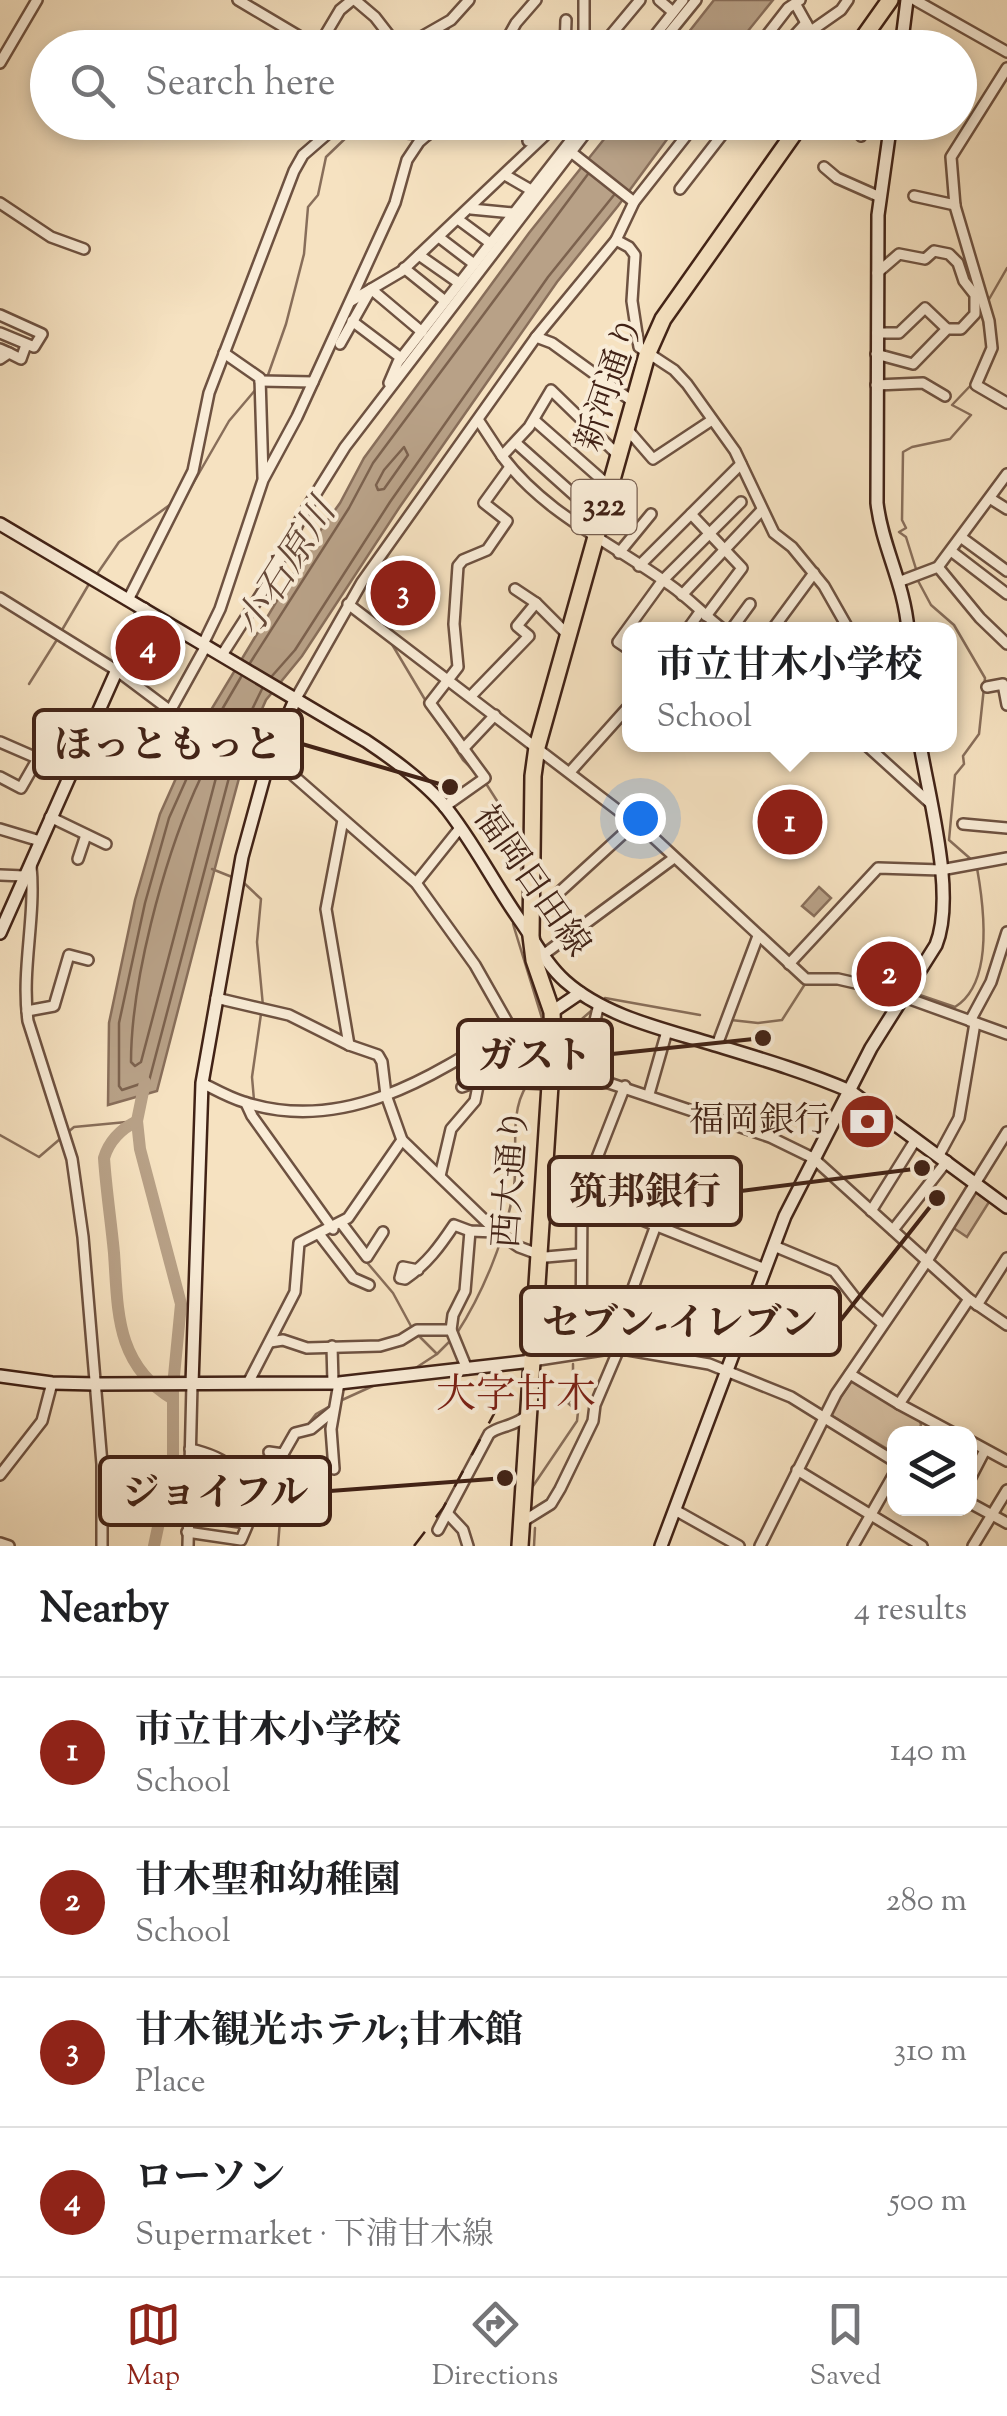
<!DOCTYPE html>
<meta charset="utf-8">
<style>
:root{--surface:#fff;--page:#f2f2f2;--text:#202124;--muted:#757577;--line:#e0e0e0;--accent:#8f2418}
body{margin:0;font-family:"Sorts Mill Goudy","Noto Serif JP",serif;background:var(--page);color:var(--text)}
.controls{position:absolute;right:30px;bottom:30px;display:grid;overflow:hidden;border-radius:20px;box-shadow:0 5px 15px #0003}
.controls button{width:90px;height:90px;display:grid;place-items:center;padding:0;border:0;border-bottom:2px solid var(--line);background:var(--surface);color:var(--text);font:50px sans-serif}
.you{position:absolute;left:640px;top:818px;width:35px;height:35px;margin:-25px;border:8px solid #fff;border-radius:50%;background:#1a73e8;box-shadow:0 0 0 15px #1a73e833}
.badge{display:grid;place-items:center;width:65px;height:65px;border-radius:50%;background:var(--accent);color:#fff;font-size:32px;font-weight:700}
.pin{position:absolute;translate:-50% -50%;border:5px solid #fff;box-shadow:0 2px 10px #0006}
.popup{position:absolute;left:622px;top:622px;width:335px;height:130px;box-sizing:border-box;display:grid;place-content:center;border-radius:20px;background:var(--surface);filter:drop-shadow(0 2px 8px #0005);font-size:32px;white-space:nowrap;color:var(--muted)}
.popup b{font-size:38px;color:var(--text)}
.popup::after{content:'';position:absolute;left:50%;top:100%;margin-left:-20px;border:20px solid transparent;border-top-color:var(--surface)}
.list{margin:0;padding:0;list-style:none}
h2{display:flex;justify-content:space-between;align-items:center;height:130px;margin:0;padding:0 40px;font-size:42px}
h2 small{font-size:32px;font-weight:400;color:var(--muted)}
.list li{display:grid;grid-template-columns:65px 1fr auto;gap:30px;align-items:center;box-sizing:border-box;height:150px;padding:0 40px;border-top:2px solid var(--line)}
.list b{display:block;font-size:38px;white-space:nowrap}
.list p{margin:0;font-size:32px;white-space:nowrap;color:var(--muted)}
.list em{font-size:32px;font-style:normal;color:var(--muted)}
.icon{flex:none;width:55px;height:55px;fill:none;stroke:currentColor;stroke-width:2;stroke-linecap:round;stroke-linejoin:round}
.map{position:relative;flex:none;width:1007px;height:1546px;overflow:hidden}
.search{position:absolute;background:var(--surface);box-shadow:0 5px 15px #0003;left:30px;right:30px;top:30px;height:110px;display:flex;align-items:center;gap:25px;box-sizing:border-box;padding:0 35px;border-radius:55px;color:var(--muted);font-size:38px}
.sheet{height:730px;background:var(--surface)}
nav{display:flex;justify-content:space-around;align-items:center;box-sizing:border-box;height:140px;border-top:2px solid var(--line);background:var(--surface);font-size:28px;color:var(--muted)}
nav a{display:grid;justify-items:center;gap:5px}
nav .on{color:var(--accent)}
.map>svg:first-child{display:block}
.green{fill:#d7c1a4;stroke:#8c725d;stroke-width:2.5}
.water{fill:#b8a187;stroke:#886e5a;stroke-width:2.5}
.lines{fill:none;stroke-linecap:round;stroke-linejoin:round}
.shore{stroke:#7c624e;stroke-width:2.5}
.stream{stroke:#886e5a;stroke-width:2.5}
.river{stroke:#b8a187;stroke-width:12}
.street-casing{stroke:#6e5241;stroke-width:14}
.secondary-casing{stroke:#412216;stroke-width:16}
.highway-casing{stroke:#412216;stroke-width:20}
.street{stroke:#f9ecd7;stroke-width:9}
.secondary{stroke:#f9ecd7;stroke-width:11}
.highway{stroke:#f6e2c1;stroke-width:15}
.rail{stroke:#412216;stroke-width:2.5;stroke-dasharray:18 18;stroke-linecap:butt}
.labels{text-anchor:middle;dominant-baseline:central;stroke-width:8;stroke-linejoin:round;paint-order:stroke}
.shield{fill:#f9ecd7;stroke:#785f50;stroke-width:2.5}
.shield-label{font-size:32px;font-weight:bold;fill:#412216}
.street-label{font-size:35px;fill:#412216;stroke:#f9ecd7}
.poi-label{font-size:35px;fill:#412216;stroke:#f9ecd7;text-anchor:end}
.water-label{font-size:38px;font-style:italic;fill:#654838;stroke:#f9ecd7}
.quarter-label{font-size:40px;fill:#7a1f14;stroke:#f9ecd7}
.leader{fill:none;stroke:#412216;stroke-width:4}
.callout-dot{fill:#412216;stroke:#f9ecd7;stroke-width:4}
.callout{fill:#f9ecd7;stroke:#412216;stroke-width:4}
.callout-label{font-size:38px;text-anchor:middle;font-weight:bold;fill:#412216}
</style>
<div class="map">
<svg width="1007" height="1546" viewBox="0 0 1007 1546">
<rect width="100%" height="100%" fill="#f6e2c1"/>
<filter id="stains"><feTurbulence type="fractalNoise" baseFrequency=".002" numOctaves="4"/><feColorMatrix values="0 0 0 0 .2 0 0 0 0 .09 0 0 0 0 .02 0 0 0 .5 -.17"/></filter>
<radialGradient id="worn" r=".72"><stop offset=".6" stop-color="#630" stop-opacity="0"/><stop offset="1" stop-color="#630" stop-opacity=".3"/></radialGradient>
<!-- green -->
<g class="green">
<path d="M 974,1191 L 989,1202 L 967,1237 L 952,1227 Z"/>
<path d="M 853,1379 L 919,1418 L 921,1425 L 917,1433 L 894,1434 L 894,1453 L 829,1414 Z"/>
</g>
<!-- water -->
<g class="water">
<path d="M 714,0 L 773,0 L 735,47 L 677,47 Z"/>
<path d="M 617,123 L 679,123 L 618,206 L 557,282 L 399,508 L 302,656 L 266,700 L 251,734 L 222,841 L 157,1091 L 108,1105 L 109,1023 L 135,900 L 160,814 L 194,738 L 315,538 L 340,503 L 364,458 L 529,233 Z"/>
<path d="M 819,887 L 831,898 L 814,916 L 802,906 Z"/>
</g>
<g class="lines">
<!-- shore -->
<g class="shore">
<path d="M 404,447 L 408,455 L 384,489 L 378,490 L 376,485 L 384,470 Z"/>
<path d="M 250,663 L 349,508 L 373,463 L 588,174"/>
<path d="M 272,676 L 295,650 L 390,502 L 548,277 L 614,195"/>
<path d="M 241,677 L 203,742 L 169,818 L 145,903 L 119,1023 L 119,1086 L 122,1090 L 149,1081 L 241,732 L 262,689"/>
<path d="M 216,749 L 222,755 L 141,1062 L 135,1066 L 131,1062 C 131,982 163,863 195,790 C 202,776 207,760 216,749 Z"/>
</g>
<!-- stream -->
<g class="stream">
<path d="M 437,48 L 443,41 L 450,25"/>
<path d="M 358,123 L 358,122"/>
<path d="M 988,301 L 1007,268"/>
<path d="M 982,313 L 988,349"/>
<path d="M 268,375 L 286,324 L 304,254 L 308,207 L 318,195 L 326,157 L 352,132"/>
<path d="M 187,494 L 229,421 L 257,388"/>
<path d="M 916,569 L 906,537 L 899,532 L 906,528 L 902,520 L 903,452 L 912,447 L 950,439 L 971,415 L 952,405 L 972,384"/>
<path d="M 97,574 L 119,542 L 171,504"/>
<path d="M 916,577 L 931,605 L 954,625 L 985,678 L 979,734 L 963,756 L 964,764 L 955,775 L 949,840 L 973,861"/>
<path d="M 62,630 L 89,584"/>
<path d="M 390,641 L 427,703"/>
<path d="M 29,684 L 58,638"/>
<path d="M 439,723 L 463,760 L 476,773"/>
<path d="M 485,782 L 515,829 L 524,889"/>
<path d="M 212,869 L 232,877"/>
<path d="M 244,883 L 261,899 L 257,942 L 263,1006"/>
<path d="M 513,924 L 545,1028"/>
<path d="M 911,992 L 955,1007 C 994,983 984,907 977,868"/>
<path d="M 605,998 L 700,1015"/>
<path d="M 731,1020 L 758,1023 L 782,1020 L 805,984"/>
<path d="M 561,1037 L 591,1011"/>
<path d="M 531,1079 L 540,1062"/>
<path d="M 254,1100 L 252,1077 L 261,1014"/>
<path d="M 0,1135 L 39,1157 L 74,1127 L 137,1121"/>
<path d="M 336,1226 L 393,1293 L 412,1328"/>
<path d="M 543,1293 L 567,1347"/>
<path d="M 457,1333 C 483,1293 504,1241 513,1194 C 520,1159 507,1115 527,1085"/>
<path d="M 417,1334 L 437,1354"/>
<path d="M 411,1371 L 437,1354 L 452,1339"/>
<path d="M 342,1400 L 375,1385"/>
<path d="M 306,1427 L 316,1414 L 330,1406"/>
<path d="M 531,1505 L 531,1489 L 577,1421 L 578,1412 L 568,1403 L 573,1397 L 573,1364"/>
<path d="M 278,1546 L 284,1468 L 290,1450"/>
<path d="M 534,1546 L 535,1528"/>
</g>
<!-- river -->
<g class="river">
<path d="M 145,1082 L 137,1121 L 140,1149 L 181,1304 L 173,1386 L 173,1456 L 154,1546"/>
<path d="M 137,1121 C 121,1129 109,1141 104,1158 C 106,1189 111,1221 114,1253 C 118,1310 115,1365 173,1399"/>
</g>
<defs>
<g id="street">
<path d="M 238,0 L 319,48"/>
<path d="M 355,0 L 375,17 L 399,48"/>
<path d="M 659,0 L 673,12"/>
<path d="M 915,0 L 1007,52"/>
<path d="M 796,5 L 820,48"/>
<path d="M 811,31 L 841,10 L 848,0"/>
<path d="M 318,47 L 340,10 L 352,0"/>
<path d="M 402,48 L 451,20 L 469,0"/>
<path d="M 502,48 L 516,23 L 536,0"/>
<path d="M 565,48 L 566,20"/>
<path d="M 584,48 L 584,0"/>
<path d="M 600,48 L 640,0"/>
<path d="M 645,48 L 683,0"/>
<path d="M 657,48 L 696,0"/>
<path d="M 757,48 L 788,8 L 800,0"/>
<path d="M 783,48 L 806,23"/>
<path d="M 0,63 L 37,0"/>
<path d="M 1007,68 L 951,157 L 955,206 L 989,321 L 992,348 L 976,385 L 1007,403"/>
<path d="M 697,122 L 634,202 L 616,240 L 629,247 L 635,255 L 632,301 L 639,347 L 674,370 L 687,384 L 735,451 L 774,533 L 792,547 L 824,586 L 849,630"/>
<path d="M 808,122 L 821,133"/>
<path d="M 337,126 L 427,135"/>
<path d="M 861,136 L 869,122"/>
<path d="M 528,141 L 546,122"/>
<path d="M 571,152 L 634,202"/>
<path d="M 824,167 L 837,178 L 880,197"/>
<path d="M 505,175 L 531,190"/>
<path d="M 680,189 L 732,122"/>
<path d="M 914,196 L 955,205"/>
<path d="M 0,203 L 51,237 L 84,249"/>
<path d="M 471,209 L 513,213"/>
<path d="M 459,220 L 490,243"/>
<path d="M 440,238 L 474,264"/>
<path d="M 419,255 L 459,283"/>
<path d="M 404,268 L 445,301"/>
<path d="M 351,301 L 402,271 L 559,122"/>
<path d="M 0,315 L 42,334 L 34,347 L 0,333"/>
<path d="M 352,321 L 401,358"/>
<path d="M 877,333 L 899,333 L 925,308 L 947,329"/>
<path d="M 536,337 L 616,240"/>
<path d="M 340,344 L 371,289 L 422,332"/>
<path d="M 0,349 L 9,353 L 0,359"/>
<path d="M 9,353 L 21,359 L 26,345"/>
<path d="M 224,353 L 260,378 L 263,477"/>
<path d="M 876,354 L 913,364 L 947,329 L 961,329 L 975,314 L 975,295 L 964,281 L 958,263 L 949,254 L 934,251 L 925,259 L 899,254 L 877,273"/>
<path d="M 260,381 L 313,382"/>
<path d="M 389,383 L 398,362 L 585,122"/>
<path d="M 876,385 L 923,383 L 945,396"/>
<path d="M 534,420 L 609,486"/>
<path d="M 479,421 L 502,456"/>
<path d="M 627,429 L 653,459 L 712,420"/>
<path d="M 516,443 L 601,519"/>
<path d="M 617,454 L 551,390 L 529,427 L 502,456 C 545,514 612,543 670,585 C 689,598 705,616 724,630"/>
<path d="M 991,499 L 1007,509"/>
<path d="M 691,514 L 742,568 L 706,616"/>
<path d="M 962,538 L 1007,571"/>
<path d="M 951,551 L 1007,594"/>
<path d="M 619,553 L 651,514"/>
<path d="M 639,566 L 741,464"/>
<path d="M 938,567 L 980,618 L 1007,644"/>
<path d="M 901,581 L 938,567 L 1007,474"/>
<path d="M 515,589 L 536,603"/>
<path d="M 682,595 L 761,511"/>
<path d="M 0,598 L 116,670 L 172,712"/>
<path d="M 128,600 L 193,471 L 209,393 L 294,171 L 303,155 L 341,122"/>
<path d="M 348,604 L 653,837 L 806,979 L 838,979 L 882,989 L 1007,1034"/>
<path d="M 687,630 L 700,612"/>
<path d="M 731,630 L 750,604"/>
<path d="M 772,630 L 814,573"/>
<path d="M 203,644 L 220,609 L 263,480 L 297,417 L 395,203 L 407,160 L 419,142 L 442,122"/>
<path d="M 630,650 L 618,642 L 663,580 L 741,502"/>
<path d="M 222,655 L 270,580 L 302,516 L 345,447 L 594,122"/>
<path d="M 987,687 L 1003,684 L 1007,705"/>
<path d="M 471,696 L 529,636 L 517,626 L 536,603 L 567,634"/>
<path d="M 295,700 L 362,582 L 536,337 L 552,343 L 632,401"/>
<path d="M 170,711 L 206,646"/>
<path d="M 0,742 L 69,772"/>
<path d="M 865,744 L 930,803"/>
<path d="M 463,749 L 495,715"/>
<path d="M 266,757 L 287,770 L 416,883 L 475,965 L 517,1039 L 552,1062 L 582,1074 L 770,1137 L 813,1158 L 969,1299 L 1007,1325"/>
<path d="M 570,772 L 630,705"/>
<path d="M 0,777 L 21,788 L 37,760"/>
<path d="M 444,807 L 485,778 L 430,703 L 458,667 L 454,624 L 458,566 L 463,560 L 487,550 L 507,521 L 484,503 L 510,467"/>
<path d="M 50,817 L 106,844"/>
<path d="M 343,820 L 326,909 L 349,1045"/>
<path d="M 963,824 L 1007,828"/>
<path d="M 0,829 L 40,841"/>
<path d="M 78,859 L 86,835"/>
<path d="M 31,866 C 36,918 21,969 28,1021 L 72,1159 L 83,1237 L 102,1464 L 102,1546"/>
<path d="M 0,875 L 24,876"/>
<path d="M 416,883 L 460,828"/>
<path d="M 532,909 L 542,908 L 635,823"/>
<path d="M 543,955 L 674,858"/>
<path d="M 789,964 L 878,868 L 941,870 L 1007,858"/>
<path d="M 216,998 L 289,1015 L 349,1045 L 378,1055 L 382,1062 L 386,1095 L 402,1140 L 497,1232 L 519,1247 L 546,1257 L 580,1254"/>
<path d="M 27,1011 L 54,1006 L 69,955 L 88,960"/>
<path d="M 970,1021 L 991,982 L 1007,932"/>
<path d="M 717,1045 L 758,936"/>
<path d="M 582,1074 L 599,1004"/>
<path d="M 202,1083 C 216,1090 230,1098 244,1102 C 341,1134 431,1079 509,1027"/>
<path d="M 462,1087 L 479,1081 L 550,1084"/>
<path d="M 649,1094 L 667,1031"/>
<path d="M 246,1103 L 252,1116 L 333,1229"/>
<path d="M 939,1155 L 959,1118 L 975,1023"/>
<path d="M 440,1176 L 451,1129 L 475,1101 L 479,1081"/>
<path d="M 582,1196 L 765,1269"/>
<path d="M 871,1211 L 916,1139"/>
<path d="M 342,1224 L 367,1257 L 383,1232"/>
<path d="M 893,1230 L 947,1161"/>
<path d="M 319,1234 L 353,1278 L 369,1285"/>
<path d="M 774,1246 L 834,1271 L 859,1303 L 883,1324"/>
<path d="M 418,1270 L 403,1267 L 400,1278 L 405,1279 C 427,1264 440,1246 454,1225 L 470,1231 L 497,1232"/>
<path d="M 977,1305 L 1007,1258"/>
<path d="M 451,1330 L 453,1315 L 465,1291 L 470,1231"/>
<path d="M 270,1342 L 283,1340 L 307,1348 L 380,1346 L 401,1340 L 417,1330 L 451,1330 L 467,1369"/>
<path d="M 332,1346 L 333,1383"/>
<path d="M 628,1350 L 626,1307 L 656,1225"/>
<path d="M 581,1353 L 582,1196 L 625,1086"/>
<path d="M 532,1361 L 603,1350 L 628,1350 L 709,1364 L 791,1397 L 894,1461"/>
<path d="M 850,1374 L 899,1404 L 955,1434"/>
<path d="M 248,1383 L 295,1292 L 299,1243 L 348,1218 L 402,1140"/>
<path d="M 899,1404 L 969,1299"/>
<path d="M 970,1441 L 1007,1461"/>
<path d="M 190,1449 C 226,1457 247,1471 247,1512"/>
<path d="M 269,1452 L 283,1454 L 295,1433 L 311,1429 L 333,1411"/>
<path d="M 334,1469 L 331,1429 L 339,1383"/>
<path d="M 797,1470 L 922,1546"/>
<path d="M 0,1475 L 42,1421 L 52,1383"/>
<path d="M 970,1479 L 985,1450"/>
<path d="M 970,1503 L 1007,1523"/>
<path d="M 675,1510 L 739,1546"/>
<path d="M 448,1514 L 463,1530 L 468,1546"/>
<path d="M 187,1515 L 240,1522 L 247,1526 L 241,1540 L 187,1532"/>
<path d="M 522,1522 L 551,1504 L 560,1489 L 593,1421 L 595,1405 L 618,1351"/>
<path d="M 438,1530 L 489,1434 C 497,1426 514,1427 526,1416"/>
<path d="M 0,1543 L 9,1546"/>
<path d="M 188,1546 L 192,1384"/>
<path d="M 760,1546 L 836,1394 L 927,1261 L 1007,1132"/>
<path d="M 853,1546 L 894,1474"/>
<path d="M 973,1546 L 1007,1490"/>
</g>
<g id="secondary">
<path d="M 901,48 L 907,0"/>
<path d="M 891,122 L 878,215 L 877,503 C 882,547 904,582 908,630"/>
<path d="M 0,524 L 366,741 C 393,759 421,779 443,804 C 472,839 493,882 519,919 C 534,940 546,964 565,981 C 604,1016 663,1029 712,1044 C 758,1058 806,1072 850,1091 L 1007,1207"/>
<path d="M 0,933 L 144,609"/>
<path d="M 552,1012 L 580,993"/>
<path d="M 0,1376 L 52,1383 L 96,1384 L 339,1383 L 532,1361"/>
<path d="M 192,1384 L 202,1083 L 242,857 L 269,759 L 295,700"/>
<path d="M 661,1546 L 785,1216 L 871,1048 L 936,945 C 956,895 929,799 920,744"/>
</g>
<g id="highway">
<path d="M 856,48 L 890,0"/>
<path d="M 520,1546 L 553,1039 L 552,1012 L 534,960 L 531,936 L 533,776 L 537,747 L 647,355 L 663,319 L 802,122"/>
</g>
</defs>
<!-- street casing -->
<use href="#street" class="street-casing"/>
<!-- secondary casing -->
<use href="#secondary" class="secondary-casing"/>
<!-- highway casing -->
<use href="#highway" class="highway-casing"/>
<!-- street -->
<use href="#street" class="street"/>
<!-- secondary -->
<use href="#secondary" class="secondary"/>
<!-- highway -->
<use href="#highway" class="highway"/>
<!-- rail -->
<path class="rail" d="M 414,1546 L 443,1508 L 495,1412"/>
</g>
<!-- icons -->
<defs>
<symbol id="bank-disc" viewBox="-11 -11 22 22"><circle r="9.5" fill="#8f2418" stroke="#f9ecd7"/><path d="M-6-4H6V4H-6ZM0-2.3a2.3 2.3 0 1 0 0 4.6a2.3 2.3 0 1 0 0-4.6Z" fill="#fff"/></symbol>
</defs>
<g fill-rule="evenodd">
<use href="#bank-disc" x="836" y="1090" width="63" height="63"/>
</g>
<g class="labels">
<!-- shield labels -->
<rect class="shield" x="571.5" y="480" width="65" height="54" rx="8"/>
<g class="shield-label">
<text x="604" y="507">322</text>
</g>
<!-- street labels -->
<g class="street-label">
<text transform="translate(612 384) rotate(-71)">新河通り</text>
<text transform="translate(530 882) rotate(55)">福岡日田線</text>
<text transform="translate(513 1178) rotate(-86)">西大通り</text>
</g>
<!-- poi labels -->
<g class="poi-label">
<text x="829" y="1122">福岡銀行</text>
</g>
<!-- water labels -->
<g class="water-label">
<text transform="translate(288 569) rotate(-58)">小石原川</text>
</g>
<!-- quarter labels -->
<g class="quarter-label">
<text x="516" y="1397">大字甘木</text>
</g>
</g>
<!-- callouts -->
<path class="leader" d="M450 787L302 744M763 1038L612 1054M922 1168L741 1191M937 1198L840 1321M505 1478L330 1491"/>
<g class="callout-dot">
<circle cx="450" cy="787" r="10"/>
<circle cx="763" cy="1038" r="10"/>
<circle cx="922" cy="1168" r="10"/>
<circle cx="937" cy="1198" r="10"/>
<circle cx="505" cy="1478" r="10"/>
</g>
<g class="callout">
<rect x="34" y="710" width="268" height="68" rx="10"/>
<rect x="458" y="1020" width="154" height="68" rx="10"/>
<rect x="549" y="1157" width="192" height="68" rx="10"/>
<rect x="521" y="1287" width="319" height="68" rx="10"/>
<rect x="100" y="1457" width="230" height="68" rx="10"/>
</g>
<g class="callout-label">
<text x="168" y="757">ほっともっと</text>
<text x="535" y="1068">ガスト</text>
<text x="645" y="1204">筑邦銀行</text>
<text x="680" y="1335">セブン-イレブン</text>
<text x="215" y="1505">ジョイフル</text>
</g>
<rect width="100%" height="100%" filter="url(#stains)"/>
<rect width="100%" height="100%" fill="url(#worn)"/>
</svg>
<div class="controls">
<button><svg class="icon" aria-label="layers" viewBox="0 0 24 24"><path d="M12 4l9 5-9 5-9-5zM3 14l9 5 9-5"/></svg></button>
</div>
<div class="you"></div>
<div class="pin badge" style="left:790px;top:822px">1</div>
<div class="popup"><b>市立甘木小学校</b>School</div>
<div class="pin badge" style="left:889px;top:974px">2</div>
<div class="pin badge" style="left:403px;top:593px">3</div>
<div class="pin badge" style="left:148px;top:648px">4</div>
<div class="search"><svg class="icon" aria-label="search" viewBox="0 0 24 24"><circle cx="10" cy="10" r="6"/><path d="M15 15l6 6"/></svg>Search here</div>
</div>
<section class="sheet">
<h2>Nearby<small>4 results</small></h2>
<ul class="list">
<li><span class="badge">1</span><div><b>市立甘木小学校</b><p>School</p></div><em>140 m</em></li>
<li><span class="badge">2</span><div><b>甘木聖和幼稚園</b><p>School</p></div><em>280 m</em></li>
<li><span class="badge">3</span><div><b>甘木観光ホテル;甘木館</b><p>Place</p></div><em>310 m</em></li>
<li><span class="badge">4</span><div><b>ローソン</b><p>Supermarket · 下浦甘木線</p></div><em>500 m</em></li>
</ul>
</section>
<nav>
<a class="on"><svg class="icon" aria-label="map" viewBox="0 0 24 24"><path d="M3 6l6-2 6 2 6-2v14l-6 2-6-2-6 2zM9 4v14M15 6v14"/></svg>Map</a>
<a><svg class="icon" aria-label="directions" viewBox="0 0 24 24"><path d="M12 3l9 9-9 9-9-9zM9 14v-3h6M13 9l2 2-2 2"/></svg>Directions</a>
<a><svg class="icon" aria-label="saved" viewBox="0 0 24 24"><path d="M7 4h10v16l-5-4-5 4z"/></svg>Saved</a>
</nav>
